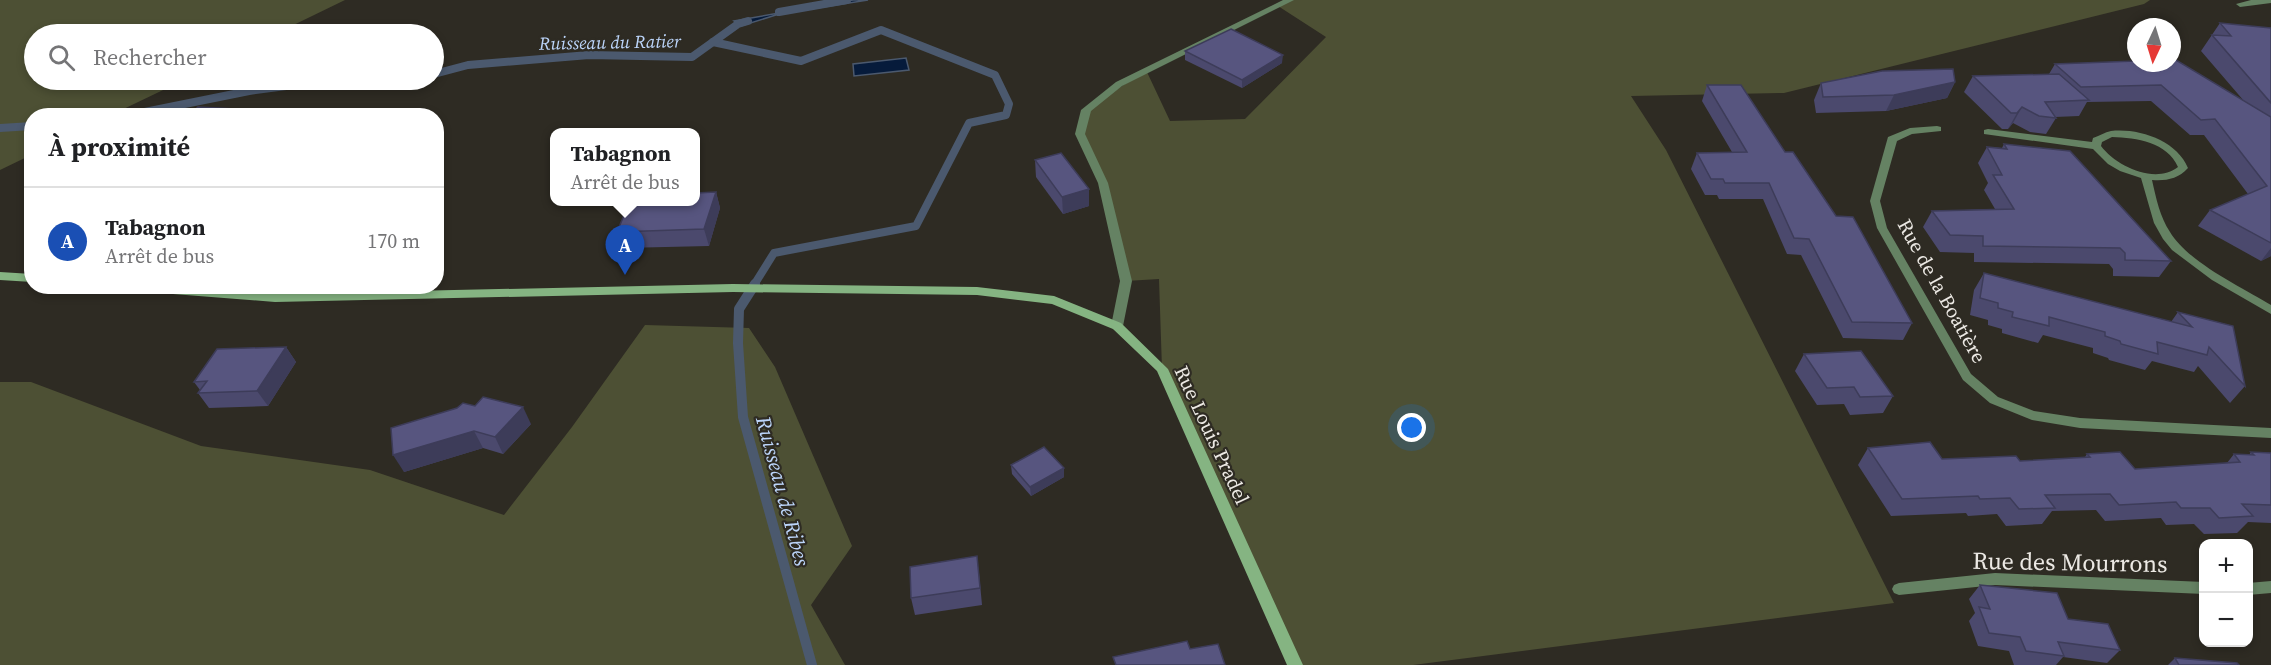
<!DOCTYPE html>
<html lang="fr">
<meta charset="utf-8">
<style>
:root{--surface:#fff;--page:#f6f6f6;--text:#202124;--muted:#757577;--line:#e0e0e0;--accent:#d93025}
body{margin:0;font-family:"Source Serif 4",serif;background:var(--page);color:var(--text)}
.controls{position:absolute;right:18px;bottom:18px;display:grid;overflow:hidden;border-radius:12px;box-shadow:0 3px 9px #0003}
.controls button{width:54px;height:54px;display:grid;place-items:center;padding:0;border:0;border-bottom:2px solid var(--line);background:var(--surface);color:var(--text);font:30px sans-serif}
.compass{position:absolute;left:2127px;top:18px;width:54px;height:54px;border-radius:50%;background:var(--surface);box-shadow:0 3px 9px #0003;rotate:184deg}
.you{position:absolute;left:1412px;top:428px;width:21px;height:21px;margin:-15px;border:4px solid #fff;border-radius:50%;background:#1a73e8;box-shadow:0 0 0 9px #1a73e833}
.badge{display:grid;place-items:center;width:39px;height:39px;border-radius:50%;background:var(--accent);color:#fff;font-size:20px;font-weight:700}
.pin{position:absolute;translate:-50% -50px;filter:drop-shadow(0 2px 3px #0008)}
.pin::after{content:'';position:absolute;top:32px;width:21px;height:18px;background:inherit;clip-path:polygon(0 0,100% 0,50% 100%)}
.popup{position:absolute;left:550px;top:128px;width:150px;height:78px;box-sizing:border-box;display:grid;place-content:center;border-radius:12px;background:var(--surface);filter:drop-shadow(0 2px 4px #0005);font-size:20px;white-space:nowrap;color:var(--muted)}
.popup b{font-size:22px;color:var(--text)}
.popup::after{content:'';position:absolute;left:50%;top:100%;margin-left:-12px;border:12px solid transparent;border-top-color:var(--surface)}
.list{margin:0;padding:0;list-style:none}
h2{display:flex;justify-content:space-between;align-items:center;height:78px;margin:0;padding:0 24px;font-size:26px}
h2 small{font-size:20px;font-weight:400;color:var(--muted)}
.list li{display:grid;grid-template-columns:39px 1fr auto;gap:18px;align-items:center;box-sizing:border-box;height:108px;padding:0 24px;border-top:2px solid var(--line)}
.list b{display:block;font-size:22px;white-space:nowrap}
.list p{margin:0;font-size:20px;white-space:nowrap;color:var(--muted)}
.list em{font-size:20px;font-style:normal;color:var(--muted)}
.icon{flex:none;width:33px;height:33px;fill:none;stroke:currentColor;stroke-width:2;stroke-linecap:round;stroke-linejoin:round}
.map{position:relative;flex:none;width:2271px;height:665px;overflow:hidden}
.search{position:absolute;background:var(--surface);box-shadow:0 3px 9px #0003;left:24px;top:24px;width:420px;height:66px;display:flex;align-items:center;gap:15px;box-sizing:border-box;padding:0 21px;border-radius:33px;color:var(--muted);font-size:22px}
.panel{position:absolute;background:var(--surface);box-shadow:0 3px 9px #0003;left:24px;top:108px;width:420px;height:186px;border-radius:24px}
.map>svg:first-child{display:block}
.green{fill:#4d5034}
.water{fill:#061b3b;stroke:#4b596e;stroke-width:1.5}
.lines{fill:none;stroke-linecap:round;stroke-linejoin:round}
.stream-far1{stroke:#4b596e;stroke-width:8}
.stream{stroke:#4b596e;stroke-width:10}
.street{fill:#658263;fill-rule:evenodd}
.secondary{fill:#85b482;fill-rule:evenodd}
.wall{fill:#4b496d}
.shaded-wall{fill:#3d3c59}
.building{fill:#57557f;stroke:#3d3c59;stroke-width:1.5}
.labels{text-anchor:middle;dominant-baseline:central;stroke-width:4.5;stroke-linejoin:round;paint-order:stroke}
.far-water-label{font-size:18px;font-style:italic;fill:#bcd5fa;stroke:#2e2b23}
.street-label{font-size:20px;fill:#ece9e4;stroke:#2e2b23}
.water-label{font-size:21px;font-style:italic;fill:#bcd5fa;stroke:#2e2b23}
.near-street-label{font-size:24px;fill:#ece9e4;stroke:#2e2b23}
</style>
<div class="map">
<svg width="2271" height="665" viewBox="0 0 2271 665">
<rect width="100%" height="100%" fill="#2e2b23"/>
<!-- green -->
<g class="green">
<path d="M 0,0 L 345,0 L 275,34 L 34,34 L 34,80 L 184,80 L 111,115 L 32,116 L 31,155 L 0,170 Z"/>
<path d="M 1290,0 L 2150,0 L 2144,4 L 1784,93 L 1631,96 L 1666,150 L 1894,603 L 1413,665 L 1295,665 L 1162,369 L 1159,279 L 1126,281 L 1103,183 L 1080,134 L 1086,110 L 1146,70 L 1170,121 L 1245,119 L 1326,37 L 1278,6 Z"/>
<path d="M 645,325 L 749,328 L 775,367 L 852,546 L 811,605 L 845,665 L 0,665 L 0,382 L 31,382 L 201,446 L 370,470 L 504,515 L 572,427 Z"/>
</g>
<!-- water -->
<g class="water">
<path d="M 853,0 L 868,0 L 779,14 L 741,26 L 734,21 Z"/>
<path d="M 906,58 L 909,70 L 854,76 L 853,64 Z"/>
</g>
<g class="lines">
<!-- stream-far1 -->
<g class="stream-far1">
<path d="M 779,12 L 847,0"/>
<path d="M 713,42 L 801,61 L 881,30 L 995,75 L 1009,104 L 1006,115 L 969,123 L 916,226 L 774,253 L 754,285"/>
<path d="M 434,74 L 468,65 L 589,55 L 692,57 L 738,24 L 748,21"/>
<path d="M 125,116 L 249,91 L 332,80"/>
<path d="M 0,128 L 32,126"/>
</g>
<!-- stream -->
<path class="stream" d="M 755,284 L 739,309 L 738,343 L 743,417 L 812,665"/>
<!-- street -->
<g class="street">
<path d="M 1283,0 L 1294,0 L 1122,86 L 1091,111 L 1085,134 L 1108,183 L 1132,281 L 1123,326 L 1117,330 L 1113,329 L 1111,326 L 1120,281 L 1098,183 L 1075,134 L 1081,110 L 1116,82 Z"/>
<path d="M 2251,0 L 2271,0 L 2271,3 L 2240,7 L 2236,4 Z"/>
<path d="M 1937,126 L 1941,127 L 1941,131 L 1912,134 L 1897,141 L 1880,201 L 1887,228 L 1971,374 L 1998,397 L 2034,411 L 2080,418 L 2271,428 L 2271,438 L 2080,428 L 2032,420 L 1990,403 L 1963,380 L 1877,228 L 1870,201 L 1888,137 L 1910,128 Z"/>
<path d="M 1988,129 L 2092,142 L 2093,138 C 2099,136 2105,132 2111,131 C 2140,128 2177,141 2188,168 C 2178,179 2166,181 2152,180 C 2156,198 2160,217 2170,232 C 2188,262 2241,287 2271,305 L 2271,314 L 2212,280 L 2172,250 L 2163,239 L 2154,223 L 2141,178 L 2120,171 L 2108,164 L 2093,149 L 1984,134 L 1984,130 ZM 2112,137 C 2137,138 2167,142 2178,167 C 2155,185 2116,166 2101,146 L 2102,142 Z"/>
<path d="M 1995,573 L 2204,582 L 2204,594 L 1995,585 L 1899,595 L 1894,593 L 1892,589 L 1894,585 L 1899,583 Z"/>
<path d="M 2271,581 L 2271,593 L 2248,595 L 2248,583 Z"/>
</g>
<!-- secondary -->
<g class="secondary">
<path d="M 0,272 L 32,274 L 32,282 L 0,280 Z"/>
<path d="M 733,284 L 977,287 L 1054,296 L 1121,323 L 1168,369 L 1303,665 L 1287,665 L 1157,371 L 1113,329 L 1052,304 L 977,295 L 733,292 L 275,302 L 122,290 L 117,286 L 177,286 L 275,294 Z"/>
</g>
</g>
<!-- wall -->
<g class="wall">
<path d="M 2220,23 L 2271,28 L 2271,256 L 2261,261 L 2198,226 L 2210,210 L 2248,194 L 2204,135 L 2190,135 L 2151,101 L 2087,102 L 2079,116 L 2055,117 L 2056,118 L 2046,134 L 2030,132 L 2013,123 L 2008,129 L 2002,129 L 1964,92 L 1973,76 L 2049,74 L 2055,64 L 2244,101 L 2201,51 Z"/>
<path d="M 1185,51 L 1282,63 L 1242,88 L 1185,60 Z"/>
<path d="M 1955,82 L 1947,98 L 1886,111 L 1816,113 L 1814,100 L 1821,83 Z"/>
<path d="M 1707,85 L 1785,152 L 1836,216 L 1912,323 L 1903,340 L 1843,338 L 1801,255 L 1787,254 L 1763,199 L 1719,199 L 1717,195 L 1705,195 L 1691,169 L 1697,153 L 1732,152 L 1702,101 Z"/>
<path d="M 2004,144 L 2171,261 L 2159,277 L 2113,276 L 2113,269 L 2109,264 L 1974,262 L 1974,253 L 1940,252 L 1923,227 L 1932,211 L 1995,209 L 1984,190 L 1988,183 L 1978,163 L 1987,147 L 2002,148 Z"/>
<path d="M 1035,160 L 1089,206 L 1063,214 L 1036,177 Z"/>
<path d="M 716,192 L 720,208 L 709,246 L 623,248 L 617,232 Z"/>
<path d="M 1984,273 L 2171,322 L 2178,312 L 2245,386 L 2230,403 L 2198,366 L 2194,372 L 2152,361 L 2145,370 L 2109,360 L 2108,358 L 2093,353 L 2093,348 L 2043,335 L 2038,343 L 2002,333 L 2002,329 L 1988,325 L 1988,320 L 1970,315 L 1974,290 Z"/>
<path d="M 286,347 L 296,362 L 268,406 L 209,408 L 198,393 L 200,390 L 194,382 Z"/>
<path d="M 1804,354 L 1893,396 L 1883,413 L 1850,415 L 1844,404 L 1817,405 L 1795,371 Z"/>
<path d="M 531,424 L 503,454 L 483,448 L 404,472 L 391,428 Z"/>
<path d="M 1868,448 L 1942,459 L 2020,461 L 2085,457 L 2087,454 L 2135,469 L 2227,463 L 2234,454 L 2249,455 L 2251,452 L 2271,453 L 2271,523 L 2248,522 L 2237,533 L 2204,534 L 2194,524 L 2166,525 L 2161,518 L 2105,521 L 2096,510 L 2052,511 L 2042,524 L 2006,526 L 1997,514 L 1968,516 L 1966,513 L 1891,516 L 1858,465 Z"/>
<path d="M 1011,465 L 1064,468 L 1064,477 L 1031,496 L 1012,474 Z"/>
<path d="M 979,573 L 982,605 L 915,615 L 911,598 Z"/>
<path d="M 1980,585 L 2068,619 L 2120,650 L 2107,663 L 2063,657 L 2056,665 L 2014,665 L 2009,651 L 1978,646 L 1969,621 L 1975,613 L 1969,599 Z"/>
<path d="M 2175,658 L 2239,665 L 2168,665 Z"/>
</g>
<!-- shaded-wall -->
<g class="shaded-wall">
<path d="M 1283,55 L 1282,63 L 1242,88 L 1242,80 Z"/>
<path d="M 1955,82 L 1947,98 L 1886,111 L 1894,95 Z"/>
<path d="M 2022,107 L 2013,123 L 2008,129 L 2017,113 Z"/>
<path d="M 234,109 L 238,116 L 226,116 Z"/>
<path d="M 1089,189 L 1089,206 L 1063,214 L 1062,197 Z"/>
<path d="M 716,192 L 720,208 L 709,246 L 704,229 Z"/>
<path d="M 2271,248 L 2271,256 L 2261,261 Z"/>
<path d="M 286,347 L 296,362 L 268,406 L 257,391 Z"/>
<path d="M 523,407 L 531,424 L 503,454 L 495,437 Z"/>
<path d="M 474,431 L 483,448 L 404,472 L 393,455 Z"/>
<path d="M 1064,468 L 1064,477 L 1031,496 L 1030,487 Z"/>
</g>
<!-- building -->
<g class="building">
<path d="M 2220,23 L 2271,28 L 2271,103 L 2212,35 L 2231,36 Z"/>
<path d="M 1231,29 L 1283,55 L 1242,80 L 1185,51 Z"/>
<path d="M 2172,60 L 2176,60 L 2271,117 L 2271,243 L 2210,210 L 2267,186 L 2215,119 L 2201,120 L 2161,85 L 2081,87 L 2055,64 L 2136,61 L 2136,63 L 2172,63 Z"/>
<path d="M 1953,69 L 1955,82 L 1894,95 L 1823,97 L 1821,83 L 1882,71 Z"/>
<path d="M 2059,74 L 2089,100 L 2045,102 L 2056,118 L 2039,116 L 2022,107 L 2017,113 L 2011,113 L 1973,76 Z"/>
<path d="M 1707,85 L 1741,85 L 1785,152 L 1793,152 L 1836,216 L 1853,217 L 1912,323 L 1852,322 L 1809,239 L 1794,238 L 1769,183 L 1725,183 L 1723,179 L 1711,179 L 1697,153 L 1747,152 Z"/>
<path d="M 198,107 L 234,109 L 226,116 L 188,116 Z"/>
<path d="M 2004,144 L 2070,151 L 2171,261 L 2125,260 L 2125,253 L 2120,248 L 1983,246 L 1983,236 L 1950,235 L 1932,211 L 2014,209 L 1993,175 L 2002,175 L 1987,147 L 2007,149 Z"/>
<path d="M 1061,153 L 1089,189 L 1062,197 L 1035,160 Z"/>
<path d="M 716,192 L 704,229 L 617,232 L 630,201 L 696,201 L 696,193 Z"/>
<path d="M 1984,273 L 2192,327 L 2178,312 L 2233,326 L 2245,386 L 2209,347 L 2207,355 L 2157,342 L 2158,354 L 2121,344 L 2120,341 L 2105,336 L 2105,332 L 2049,317 L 2049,326 L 2012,317 L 2013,312 L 1998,308 L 1998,303 L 1980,298 Z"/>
<path d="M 286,347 L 257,391 L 198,393 L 207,381 L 194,382 L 217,349 Z"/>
<path d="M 1861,351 L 1893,396 L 1860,397 L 1854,387 L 1827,388 L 1804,354 Z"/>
<path d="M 483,397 L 523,407 L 495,437 L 474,431 L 393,455 L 391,428 L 457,408 L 463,403 L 475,406 Z"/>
<path d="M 1930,442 L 1942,459 L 2016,456 L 2020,461 L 2090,457 L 2087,454 L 2120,452 L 2135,469 L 2240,462 L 2234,454 L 2254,455 L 2251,452 L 2271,453 L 2271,505 L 2242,504 L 2253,516 L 2219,518 L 2210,508 L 2181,508 L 2176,502 L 2119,505 L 2110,494 L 2045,495 L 2055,508 L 2019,509 L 2010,498 L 1980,499 L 1978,496 L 1902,499 L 1868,448 Z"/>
<path d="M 1044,447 L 1064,468 L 1030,487 L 1011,465 Z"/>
<path d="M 977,556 L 980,588 L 911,598 L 910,567 Z"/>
<path d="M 1980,585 L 2057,593 L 2068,619 L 2108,624 L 2120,650 L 2058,642 L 2064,656 L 2026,651 L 2020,637 L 1989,633 L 1979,607 L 1990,609 Z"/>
<path d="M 1187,641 L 1190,649 L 1218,644 L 1225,665 L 1116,665 L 1113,657 Z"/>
<path d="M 2175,658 L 2237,663 L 2239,665 L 2179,665 Z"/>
</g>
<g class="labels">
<!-- far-water labels -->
<g class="far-water-label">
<text transform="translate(610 42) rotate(-1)">Ruisseau du Ratier</text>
</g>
<!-- street labels -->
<g class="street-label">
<text transform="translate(1942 291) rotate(61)">Rue de la Boatière</text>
<text transform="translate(1212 435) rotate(65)">Rue Louis Pradel</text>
</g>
<!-- water labels -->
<g class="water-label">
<text transform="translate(783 491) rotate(75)">Ruisseau de Ribes</text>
</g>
<!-- near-street labels -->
<g class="near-street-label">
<text transform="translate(2070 562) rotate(1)">Rue des Mourrons</text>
</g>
</g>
</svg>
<div class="controls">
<button>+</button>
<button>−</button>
</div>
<svg class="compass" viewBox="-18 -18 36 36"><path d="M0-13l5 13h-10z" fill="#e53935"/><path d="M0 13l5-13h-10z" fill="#757577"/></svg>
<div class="you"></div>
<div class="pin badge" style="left:625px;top:275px;background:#1a4fb4">A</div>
<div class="popup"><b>Tabagnon</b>Arrêt de bus</div>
<div class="search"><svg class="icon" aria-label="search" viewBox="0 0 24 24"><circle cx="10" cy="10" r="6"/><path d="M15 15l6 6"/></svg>Rechercher</div>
<section class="panel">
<h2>À proximité<small></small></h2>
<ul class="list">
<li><span class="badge" style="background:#1a4fb4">A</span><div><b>Tabagnon</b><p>Arrêt de bus</p></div><em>170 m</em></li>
</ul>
</section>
</div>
